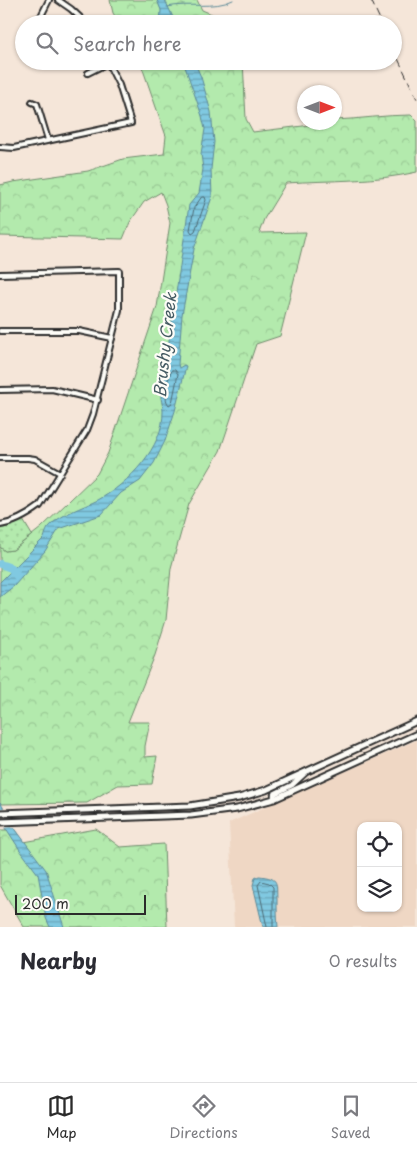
<!DOCTYPE html>
<style>
:root{--surface:#fff;--page:#f2f2f3;--text:#2b2b33;--muted:#7c7c81;--line:#e1e1e2;--accent:#2b2b2b}
body{margin:0;font-family:"Playpen Sans",sans-serif;background:var(--page);color:var(--text)}
.controls{position:absolute;right:15px;bottom:15px;display:grid;overflow:hidden;border-radius:10px;box-shadow:0 1px 4px #0004}
.controls button{width:45px;height:45px;display:grid;place-items:center;padding:0;border:0;border-bottom:1px solid var(--line);background:var(--surface);color:var(--text);font:25px sans-serif}
.compass{position:absolute;left:297px;top:85px;width:45px;height:45px;border-radius:50%;background:var(--surface);box-shadow:0 1px 4px #0004;rotate:90deg}
.scale{position:absolute;left:15px;bottom:12px;width:131px;box-sizing:border-box;padding-left:5px;border:2px solid #2b2b2b;border-top:0;font-size:14px;line-height:18px;white-space:nowrap;color:#2b2b2b;-webkit-text-stroke:4px #fdfcf7;paint-order:stroke}
.list{margin:0;padding:0;list-style:none}
h2{display:flex;justify-content:space-between;align-items:center;height:65px;margin:0;padding:0 20px;font-size:21px}
h2 small{font-size:16px;font-weight:400;color:var(--muted)}
.icon{flex:none;width:28px;height:28px;fill:none;stroke:currentColor;stroke-width:2;stroke-linecap:round;stroke-linejoin:round}
.map{position:relative;flex:none;width:417px;height:927px;overflow:hidden}
.search{position:absolute;background:var(--surface);box-shadow:0 1px 4px #0004;left:15px;right:15px;top:15px;height:55px;display:flex;align-items:center;gap:12px;box-sizing:border-box;padding:0 18px;border-radius:28px;color:var(--muted);font-size:19px}
.sheet{height:155px;background:var(--surface)}
nav{display:flex;justify-content:space-around;align-items:center;box-sizing:border-box;height:70px;border-top:1px solid var(--line);background:var(--surface);font-size:14px;color:var(--muted)}
nav a{display:grid;justify-items:center;gap:2px}
nav .on{color:var(--accent)}
.map>svg:first-child{display:block}
.built{fill:#efd7c4;fill-rule:evenodd}
.forest{fill:url(#forest-crowns);stroke:#6f8a6c}
.park{fill:url(#park-dots);stroke:#6f8a6c}
.water{fill:url(#water-rules);stroke:#5e8a98}
.pier{fill:#f5e6d9}
.lines{fill:none;stroke-linecap:round;stroke-linejoin:round}
.shore{stroke:#4d6a74;stroke-width:1}
.stream{stroke:#5e8a98;stroke-width:1}
.river{stroke:#80c9e1;stroke-width:8}
.minor-casing{stroke:#2b2b2b;stroke-width:8}
.tertiary-casing{stroke:#2b2b2b;stroke-width:8}
.secondary-casing{stroke:#2b2b2b;stroke-width:9}
.minor{stroke:#fdfcf7;stroke-width:4}
.tertiary{stroke:#fdfcf7;stroke-width:4.5}
.secondary{stroke:#fdfcf7;stroke-width:5}
.rail{stroke:#2b2b2b;stroke-width:1;stroke-dasharray:8 4;stroke-linecap:butt}
.labels{text-anchor:middle;dominant-baseline:central;stroke-width:4.5;stroke-linejoin:round;paint-order:stroke}
.water-label{font-size:16px;font-style:italic;fill:#445a62;stroke:#fdfcf7}
</style>
<div class="map">
<svg width="417" height="927" viewBox="0 0 417 927">
<defs>
<pattern id="forest-crowns" width="20" height="18" patternUnits="userSpaceOnUse" patternTransform="scale(1.25)"><rect width="20" height="18" fill="#b3eaad"/><path d="M2 6a3 3 0 1 1 6 0M12 15a3 3 0 1 1 6 0" fill="none" stroke="#9ac995"/></pattern>
<pattern id="park-dots" width="8" height="8" patternUnits="userSpaceOnUse" patternTransform="scale(1.25)"><rect width="8" height="8" fill="#b3eaad"/><path d="M2 2h.1M6 6h.1" fill="none" stroke="#9ac995" stroke-width="1.8" stroke-linecap="round"/></pattern>
<pattern id="water-rules" width="6" height="5" patternUnits="userSpaceOnUse" patternTransform="scale(1.25)"><rect width="6" height="5" fill="#80c9e1"/><path d="M0 2.5h6" fill="none" stroke="#69a3b7"/></pattern>
</defs>
<rect width="100%" height="100%" fill="#f5e6d9"/>
<filter id="ink" filterUnits="userSpaceOnUse"><feTurbulence type="fractalNoise" baseFrequency=".02" numOctaves="2"/><feDisplacementMap in="SourceGraphic" scale="10" xChannelSelector="R" yChannelSelector="G"/><feConvolveMatrix kernelMatrix="1 2 1 2 8 2 1 2 1" color-interpolation-filters="sRGB"/></filter>
<g filter="url(#ink)">
<!-- built -->
<path class="built" d="M 417,740 L 417,927 L 234,927 L 229,823 ZM 361,826 L 398,826 L 398,908 L 361,908 Z"/>
<!-- forest -->
<g class="forest">
<path d="M 110,0 L 197,0 L 202,10 L 214,15 L 231,18 L 234,24 L 120,24 L 113,13 Z"/>
<path d="M 140,61 L 243,61 L 246,119 L 253,132 L 303,126 L 320,123 L 334,122 L 335,120 C 360,119 385,115 411,115 L 417,121 L 417,172 C 374,182 330,180 286,183 L 264,219 L 259,233 L 306,232 L 280,336 L 256,344 L 220,451 L 189,504 L 171,568 L 166,620 L 155,655 L 128,722 L 150,722 L 145,746 L 145,757 L 157,756 L 152,784 L 118,785 L 87,803 L 0,804 L 0,547 L 5,551 L 13,550 L 41,528 L 97,474 L 108,453 L 157,307 L 170,223 L 166,205 L 161,192 L 144,202 L 130,222 L 123,239 L 0,236 L 0,185 L 13,182 L 88,171 L 123,159 L 164,154 L 166,136 Z"/>
<path d="M 96,829 L 120,847 L 164,844 L 167,927 L 24,927 L 0,885 L 0,830 L 16,830 L 24,842 Z"/>
</g>
<!-- park -->
<path class="park" d="M 23,520 L 32,535 L 13,550 L 5,551 L 0,547 L 0,529 L 8,527 Z"/>
<!-- water -->
<g class="water">
<path d="M 157,0 L 165,0 L 176,24 L 160,24 L 161,10 Z"/>
<path d="M 183,61 L 194,61 L 201,77 L 211,112 L 214,142 L 211,169 L 212,197 L 194,249 L 182,315 L 178,364 L 179,368 L 184,365 L 186,366 L 175,411 L 165,441 L 154,463 L 140,481 L 121,493 L 101,515 L 59,529 L 45,551 L 14,586 L 0,597 L 0,582 L 44,538 C 45,535 46,531 48,528 C 58,515 84,507 98,500 C 128,484 164,447 163,411 C 163,404 160,399 161,392 C 163,379 168,367 167,354 L 188,212 L 189,205 L 199,193 L 203,169 L 201,154 L 205,129 L 202,116 Z"/>
<path d="M 0,802 L 16,830 L 46,870 L 64,927 L 50,927 L 46,918 L 38,874 L 20,850 L 0,819 Z"/>
<path d="M 259,876 C 280,878 276,883 277,899 C 277,908 277,918 278,927 L 263,927 L 253,885 L 255,878 Z"/>
</g>
<!-- pier -->
<path class="pier" d="M 0,808 L 6,808 L 17,827 L 3,828 L 0,823 Z"/>
<g class="lines">
<!-- shore -->
<g class="shore">
<path d="M 202,197 L 205,197 L 206,200 L 195,231 L 192,233 L 190,230 L 194,208 Z"/>
<path d="M 172,370 L 175,370 L 178,374 L 172,403 L 169,405 C 162,398 168,378 172,370 Z"/>
<path d="M 267,927 L 258,885 L 261,881 L 269,883 L 273,887 L 273,927"/>
</g>
<!-- stream -->
<path class="stream" d="M 167,7 C 188,2 214,10 233,0"/>
<!-- river -->
<path class="river" d="M 0,564 L 11,568 L 17,576"/>
<defs>
<g id="minor">
<path d="M 58,0 L 71,9 L 87,24"/>
<path d="M 37,24 L 49,0"/>
<path d="M 88,73 L 108,63"/>
<path d="M 32,102 L 37,104 L 48,140"/>
<path d="M 0,147 L 14,148 L 131,123 L 119,85 L 107,61"/>
<path d="M 0,274 L 119,271 L 119,310 L 93,414 L 87,430 L 40,506 C 28,515 14,523 0,525"/>
<path d="M 0,331 L 79,331 L 112,338"/>
<path d="M 0,390 L 52,389 L 98,400"/>
<path d="M 0,458 L 28,458 L 35,459 L 60,473"/>
</g>
<path id="tertiary" d="M 274,799 L 274,794 L 292,785 L 305,773"/>
<g id="secondary">
<path d="M 0,813 L 190,806 L 239,798 L 266,790 L 417,721"/>
<path d="M 0,822 L 191,815 L 237,809 L 274,799 L 417,734"/>
</g>
</defs>
<!-- minor casing -->
<use href="#minor" class="minor-casing"/>
<!-- tertiary casing -->
<use href="#tertiary" class="tertiary-casing"/>
<!-- secondary casing -->
<use href="#secondary" class="secondary-casing"/>
<!-- minor -->
<use href="#minor" class="minor"/>
<!-- tertiary -->
<use href="#tertiary" class="tertiary"/>
<!-- secondary -->
<use href="#secondary" class="secondary"/>
<!-- rail -->
<g class="rail">
<path d="M 371,0 L 382,24"/>
<path d="M 393,48 L 417,99"/>
</g>
</g>
</g>
<g class="labels">
<!-- water labels -->
<g class="water-label">
<text transform="translate(164 345) rotate(-84)">Brushy Creek</text>
</g>
</g>
</svg>
<div class="controls">
<button><svg class="icon" aria-label="locate" viewBox="0 0 24 24"><circle cx="12" cy="12" r="6"/><path d="M12 2v4M12 18v4M2 12h4M18 12h4"/></svg></button>
<button><svg class="icon" aria-label="layers" viewBox="0 0 24 24"><path d="M12 4l9 5-9 5-9-5zM3 14l9 5 9-5"/></svg></button>
</div>
<svg class="compass" viewBox="-18 -18 36 36"><path d="M0-13l5 13h-10z" fill="#e53935"/><path d="M0 13l5-13h-10z" fill="#7c7c81"/></svg>
<div class="scale">200 m</div>
<div class="search"><svg class="icon" aria-label="search" viewBox="0 0 24 24"><circle cx="10" cy="10" r="6"/><path d="M15 15l6 6"/></svg>Search here</div>
</div>
<section class="sheet">
<h2>Nearby<small>0 results</small></h2>
<ul class="list">
</ul>
</section>
<nav>
<a class="on"><svg class="icon" aria-label="map" viewBox="0 0 24 24"><path d="M3 6l6-2 6 2 6-2v14l-6 2-6-2-6 2zM9 4v14M15 6v14"/></svg>Map</a>
<a><svg class="icon" aria-label="directions" viewBox="0 0 24 24"><path d="M12 3l9 9-9 9-9-9zM9 14v-3h6M13 9l2 2-2 2"/></svg>Directions</a>
<a><svg class="icon" aria-label="saved" viewBox="0 0 24 24"><path d="M7 4h10v16l-5-4-5 4z"/></svg>Saved</a>
</nav>
